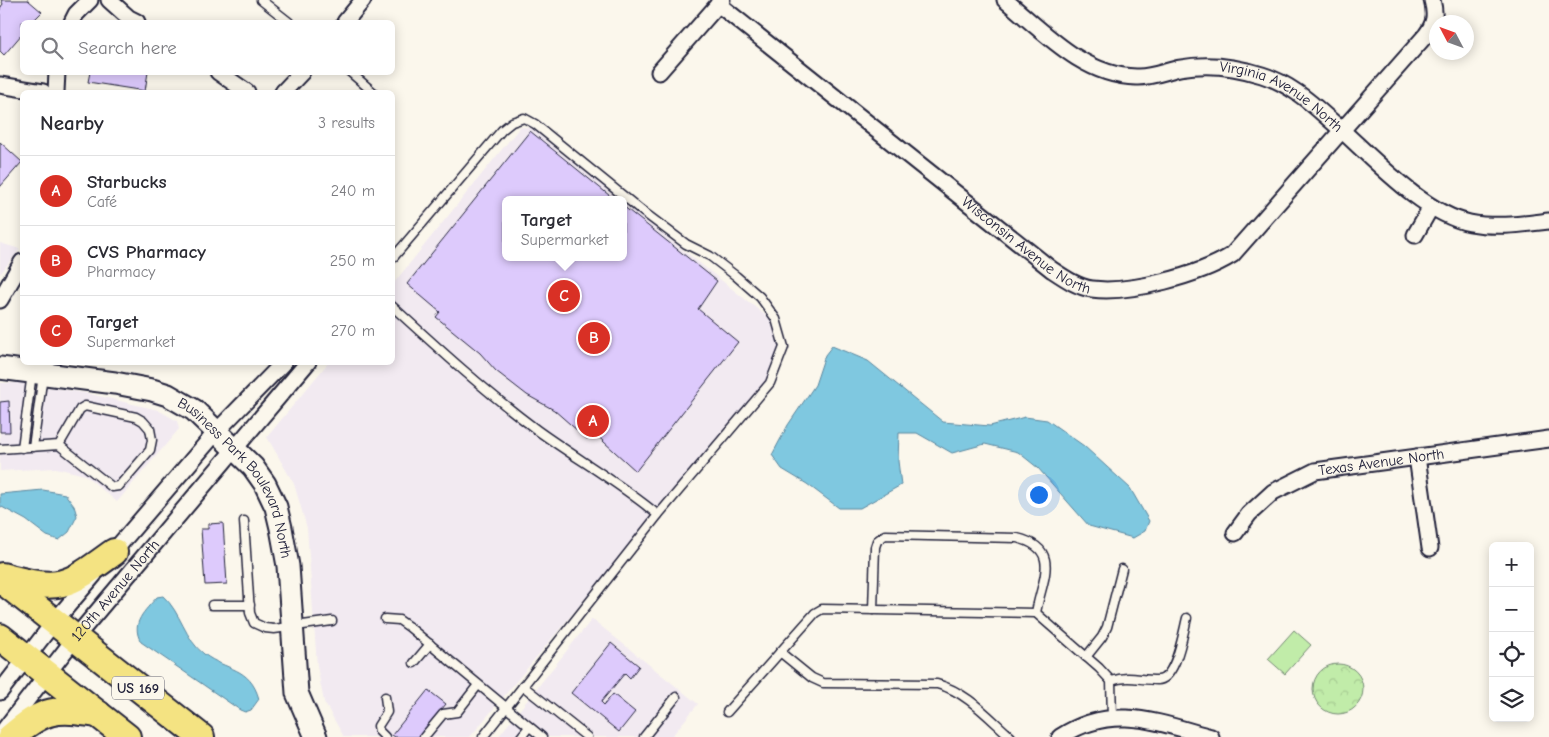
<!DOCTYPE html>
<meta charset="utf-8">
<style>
:root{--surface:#fff;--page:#f2f2f3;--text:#2b2b33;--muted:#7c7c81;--line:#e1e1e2;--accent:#d93025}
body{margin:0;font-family:"Comic Neue",sans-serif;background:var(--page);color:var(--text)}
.controls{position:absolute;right:15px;bottom:15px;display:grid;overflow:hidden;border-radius:8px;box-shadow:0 2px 12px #0003}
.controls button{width:45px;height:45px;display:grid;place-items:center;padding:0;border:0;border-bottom:1px solid var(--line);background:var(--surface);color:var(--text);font:25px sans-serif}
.compass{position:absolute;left:1429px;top:15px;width:45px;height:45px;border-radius:50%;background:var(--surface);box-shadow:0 2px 12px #0003;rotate:311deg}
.you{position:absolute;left:1038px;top:494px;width:18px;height:18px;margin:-12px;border:4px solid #fff;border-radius:50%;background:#1a73e8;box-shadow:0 0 0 8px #1a73e833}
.badge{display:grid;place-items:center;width:32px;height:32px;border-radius:50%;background:var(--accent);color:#fff;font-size:16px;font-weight:700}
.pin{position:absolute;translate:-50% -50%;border:2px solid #fff;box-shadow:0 1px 5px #0006}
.popup{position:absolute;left:502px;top:196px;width:125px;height:65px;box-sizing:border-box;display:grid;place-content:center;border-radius:8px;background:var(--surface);filter:drop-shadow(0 1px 4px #0005);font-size:16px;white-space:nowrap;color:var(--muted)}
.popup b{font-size:19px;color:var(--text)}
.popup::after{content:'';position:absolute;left:50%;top:100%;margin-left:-10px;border:10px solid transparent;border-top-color:var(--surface)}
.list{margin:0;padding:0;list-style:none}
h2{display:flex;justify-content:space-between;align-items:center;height:65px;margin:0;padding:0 20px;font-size:21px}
h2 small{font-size:16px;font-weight:400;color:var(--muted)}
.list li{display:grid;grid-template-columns:32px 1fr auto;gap:15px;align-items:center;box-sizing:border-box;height:70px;padding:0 20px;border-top:1px solid var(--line)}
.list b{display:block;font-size:19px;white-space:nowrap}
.list p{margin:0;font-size:16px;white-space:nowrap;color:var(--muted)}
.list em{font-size:16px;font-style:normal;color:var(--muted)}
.icon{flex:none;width:28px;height:28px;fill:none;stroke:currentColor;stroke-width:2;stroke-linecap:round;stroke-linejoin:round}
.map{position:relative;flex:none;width:1549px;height:737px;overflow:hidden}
.search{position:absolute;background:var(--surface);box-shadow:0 2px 12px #0003;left:20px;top:20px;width:375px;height:55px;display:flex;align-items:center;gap:12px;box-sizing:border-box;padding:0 18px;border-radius:8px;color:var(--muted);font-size:19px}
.panel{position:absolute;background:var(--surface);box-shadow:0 2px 12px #0003;left:20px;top:90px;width:375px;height:275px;border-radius:8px}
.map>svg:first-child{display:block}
.built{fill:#f2eaf1}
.grass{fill:#c1eca9;stroke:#728772}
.park{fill:url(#park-crowns);stroke:#728772}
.water{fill:#7fc8e0;stroke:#5a869e}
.building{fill:#ddcafc;stroke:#22223b}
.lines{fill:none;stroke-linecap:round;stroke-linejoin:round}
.lane-casing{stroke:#22223b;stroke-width:11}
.street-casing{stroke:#22223b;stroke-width:19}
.secondary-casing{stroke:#22223b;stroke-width:25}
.highway-casing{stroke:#22223b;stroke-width:30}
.lane{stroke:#fbf7ec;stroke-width:8}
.street{stroke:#fbf7ec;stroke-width:15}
.secondary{stroke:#fbf7ec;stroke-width:21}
.highway{stroke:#f4e382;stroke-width:26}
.labels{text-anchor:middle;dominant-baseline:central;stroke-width:4;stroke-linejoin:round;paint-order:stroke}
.shield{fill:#fbf7ec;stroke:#636270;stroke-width:1}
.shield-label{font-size:14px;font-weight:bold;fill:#22223b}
.street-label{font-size:15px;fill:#22223b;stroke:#fbf7ec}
</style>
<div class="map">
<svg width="1549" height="737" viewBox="0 0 1549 737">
<defs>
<pattern id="park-crowns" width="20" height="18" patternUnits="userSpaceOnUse" patternTransform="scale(1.25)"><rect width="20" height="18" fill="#c1eca9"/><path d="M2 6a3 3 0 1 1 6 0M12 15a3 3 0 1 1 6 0" fill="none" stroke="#a6ca92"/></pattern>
</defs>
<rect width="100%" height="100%" fill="#fbf7ec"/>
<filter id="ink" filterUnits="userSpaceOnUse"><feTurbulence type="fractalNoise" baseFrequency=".02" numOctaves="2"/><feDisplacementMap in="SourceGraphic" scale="10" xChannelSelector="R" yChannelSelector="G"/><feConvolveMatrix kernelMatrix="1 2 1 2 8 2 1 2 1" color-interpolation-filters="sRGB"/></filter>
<g filter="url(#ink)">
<!-- built -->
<g class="built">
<path d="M 520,127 L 531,128 L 620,200 L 505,200 L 505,257 L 623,257 L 623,202 L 770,319 L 781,347 L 766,381 L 470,737 L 344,737 L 324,702 L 317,666 L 307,528 L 294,484 L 267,437 L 328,363 L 392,362 L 393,284 Z"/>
<path d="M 0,243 L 20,249 L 0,274 Z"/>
<path d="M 0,383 L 22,383 L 86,393 L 158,410 L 177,421 L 179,429 L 117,502 L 85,475 L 56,468 L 0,471 Z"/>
<path d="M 592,619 L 698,704 L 671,737 L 498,737 Z"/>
</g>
<!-- grass -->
<path class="grass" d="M 1294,630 L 1311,645 L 1285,674 L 1268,659 Z"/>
<!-- park -->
<circle class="park" cx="1338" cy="689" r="25"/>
<!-- water -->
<g class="water">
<path d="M 832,346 L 868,361 L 943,422 L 990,426 L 1025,417 L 1047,420 L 1084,446 L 1130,488 L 1149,521 L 1145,531 L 1133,538 L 1089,526 L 1038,468 L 1018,452 L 985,444 L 952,453 L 917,433 L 899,433 L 898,461 L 901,485 L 860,508 L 839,508 L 807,484 L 782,469 L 772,455 L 788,425 L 815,385 L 825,355 Z"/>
<path d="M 43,490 L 65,494 L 74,506 L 77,516 L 69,532 L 59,540 L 47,536 L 26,520 L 0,506 L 0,494 Z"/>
<path d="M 163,596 C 181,612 185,640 204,654 C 226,671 250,666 259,699 L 251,710 L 245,712 L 240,710 L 141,642 C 130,623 145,611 157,597 Z"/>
</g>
<!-- building -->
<g class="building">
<path d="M 1,0 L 28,0 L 42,12 L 32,22 L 22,22 L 22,34 L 4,55 L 0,51 L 0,8 L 3,4 Z"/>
<path d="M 90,72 L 148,72 L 145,91 L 88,82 Z"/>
<path d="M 530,131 L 615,200 L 505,200 L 505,257 L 623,257 L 623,206 L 717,281 L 698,309 L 738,342 L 636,471 L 593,432 L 587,439 L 554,410 L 527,395 L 496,371 L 480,353 L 436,317 L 440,312 L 407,284 Z"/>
<path d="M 0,142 L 22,162 L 0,187 Z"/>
<path d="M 9,401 L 10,432 L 0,432 L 0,402 Z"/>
<path d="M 223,523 L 227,584 L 205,585 L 201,529 L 208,529 L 208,524 Z"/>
<path d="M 611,643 L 639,666 L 630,678 L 625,673 L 601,702 L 604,705 L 613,694 L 635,712 L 619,732 L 571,693 Z"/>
<path d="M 428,690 L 446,704 L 419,737 L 395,737 L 392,735 Z"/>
</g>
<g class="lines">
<defs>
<g id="lane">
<path d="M 261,0 L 289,22"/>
<path d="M 350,72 L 373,92"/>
<path d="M 392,259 L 502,130 L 512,122 L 524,118 L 535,124 L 642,211 L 686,244 L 710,256 L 736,276 L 760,297 L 776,319 L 784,347 L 770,383 L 658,515"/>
<path d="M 392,306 C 439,349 486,392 537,430 C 577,459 620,483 658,515 L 483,737"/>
<path d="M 33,447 L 43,375"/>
<path d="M 22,448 L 32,373"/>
<path d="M 0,449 L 59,445 L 112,487 L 119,486 L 150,450 L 152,440 L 150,429 L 143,421 L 136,417 L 85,406 L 80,409 L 59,445"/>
<path d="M 244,521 L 250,613 L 254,623 L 265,628 L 274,629 L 332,621"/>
<path d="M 212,605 L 250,605"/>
<path d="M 873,610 L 875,547 L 877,541 L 885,535 L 1017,538 C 1063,549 1041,581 1036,613"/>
<path d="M 385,619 L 399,620 L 409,627 L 542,737"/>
<path d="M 780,652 L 812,678 L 823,683 L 937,684 C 967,692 988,717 1011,737"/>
<path d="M 1086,657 L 1102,637 L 1107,627 L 1122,569"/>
<path d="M 414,663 L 430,644"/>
<path d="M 1111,681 C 1130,675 1138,680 1157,680 C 1176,681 1183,633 1187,618"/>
<path d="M 523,686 L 587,737"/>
<path d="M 385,697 L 387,712 L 378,726 L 379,731 L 385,737"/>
<path d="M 727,712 L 815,613 L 822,609 L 1036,613 L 1099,668 L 1111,681 L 1112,717"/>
<path d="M 424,737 L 443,714 L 457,712 L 478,685"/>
<path d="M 521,737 L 529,727"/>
<path d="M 644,737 L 676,697"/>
</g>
<g id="street">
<path d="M 109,0 L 129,18 L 137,22"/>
<path id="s1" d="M 1005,0 C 1043,31 1083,76 1136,77 C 1150,78 1166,71 1180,68 C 1207,63 1237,67 1262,75 C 1288,83 1308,100 1328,118 C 1367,151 1420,213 1470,223 C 1496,228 1523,224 1549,221"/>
<path id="s2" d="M 718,4 L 1051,269 C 1063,277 1077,287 1092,289 C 1130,294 1200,275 1232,255 L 1426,35 C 1435,23 1436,15 1432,0"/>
<path d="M 72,22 L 76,14 L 90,0"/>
<path d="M 345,22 L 363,0"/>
<path d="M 218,72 L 247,92"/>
<path d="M 659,72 L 722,0"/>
<path d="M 0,85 L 43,92"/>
<path d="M 56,92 L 57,72"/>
<path d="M 283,92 L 302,72"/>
<path d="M 1415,235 L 1431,207"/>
<path d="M 0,300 L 22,262"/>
<path d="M 1417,457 L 1430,548"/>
<path id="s3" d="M 1235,533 L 1249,514 L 1273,492 L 1315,471 L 1549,439"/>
<path d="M 109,557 L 217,431 L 284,362"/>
<path d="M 0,692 L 54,622 L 94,575"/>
<path id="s4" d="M 0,735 L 75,638 L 308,362"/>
<path d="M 1060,737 C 1112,703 1156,722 1211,737"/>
</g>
<g id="secondary">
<path id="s5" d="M 0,368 L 115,383 L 152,390 L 168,395 L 194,410 L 253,467 L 265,484 L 276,507 L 281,528 L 288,566 L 297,693 L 316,737"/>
</g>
<g id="highway">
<path d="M 2,576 C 61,592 66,587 114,552"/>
<path d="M 0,579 L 201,737"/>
<path d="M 0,637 L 127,737"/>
<path d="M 11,737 C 45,708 55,708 98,714"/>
</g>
</defs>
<!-- lane casing -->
<use href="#lane" class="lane-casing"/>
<!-- street casing -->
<use href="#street" class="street-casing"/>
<!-- secondary casing -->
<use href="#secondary" class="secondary-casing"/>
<!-- highway casing -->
<use href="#highway" class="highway-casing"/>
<!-- lane -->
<use href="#lane" class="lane"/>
<!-- street -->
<use href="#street" class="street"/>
<!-- secondary -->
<use href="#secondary" class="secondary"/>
<!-- highway -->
<use href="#highway" class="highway"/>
</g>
</g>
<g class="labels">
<!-- shield labels -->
<rect class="shield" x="112" y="676.5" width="52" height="23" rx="4"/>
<g class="shield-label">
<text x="138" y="688">US 169</text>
</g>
<!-- street labels -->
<g class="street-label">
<text stroke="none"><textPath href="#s1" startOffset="310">Virginia Avenue North</textPath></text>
<text stroke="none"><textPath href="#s2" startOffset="392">Wisconsin Avenue North</textPath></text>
<text stroke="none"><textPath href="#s3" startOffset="170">Texas Avenue North</textPath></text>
<text stroke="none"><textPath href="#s5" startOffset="282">Business Park Boulevard North</textPath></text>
<text stroke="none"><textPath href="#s4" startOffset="185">120th Avenue North</textPath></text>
</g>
</g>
</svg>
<div class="controls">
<button>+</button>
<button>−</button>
<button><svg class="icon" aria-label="locate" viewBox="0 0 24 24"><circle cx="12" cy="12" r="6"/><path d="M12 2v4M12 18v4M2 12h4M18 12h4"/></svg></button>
<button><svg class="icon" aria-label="layers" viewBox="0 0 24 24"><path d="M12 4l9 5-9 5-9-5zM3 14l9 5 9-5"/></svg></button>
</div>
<svg class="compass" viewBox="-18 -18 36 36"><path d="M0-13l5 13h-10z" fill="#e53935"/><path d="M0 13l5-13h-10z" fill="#7c7c81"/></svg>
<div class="you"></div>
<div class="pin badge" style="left:593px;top:421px">A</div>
<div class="pin badge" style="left:594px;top:338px">B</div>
<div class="pin badge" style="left:564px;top:296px">C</div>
<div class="popup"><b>Target</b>Supermarket</div>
<div class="search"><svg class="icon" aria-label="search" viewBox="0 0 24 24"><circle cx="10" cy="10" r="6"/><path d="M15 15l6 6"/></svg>Search here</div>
<section class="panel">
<h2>Nearby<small>3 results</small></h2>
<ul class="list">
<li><span class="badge">A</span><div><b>Starbucks</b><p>Café</p></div><em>240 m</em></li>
<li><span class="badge">B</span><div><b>CVS Pharmacy</b><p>Pharmacy</p></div><em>250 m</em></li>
<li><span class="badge">C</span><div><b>Target</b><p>Supermarket</p></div><em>270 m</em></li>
</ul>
</section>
</div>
